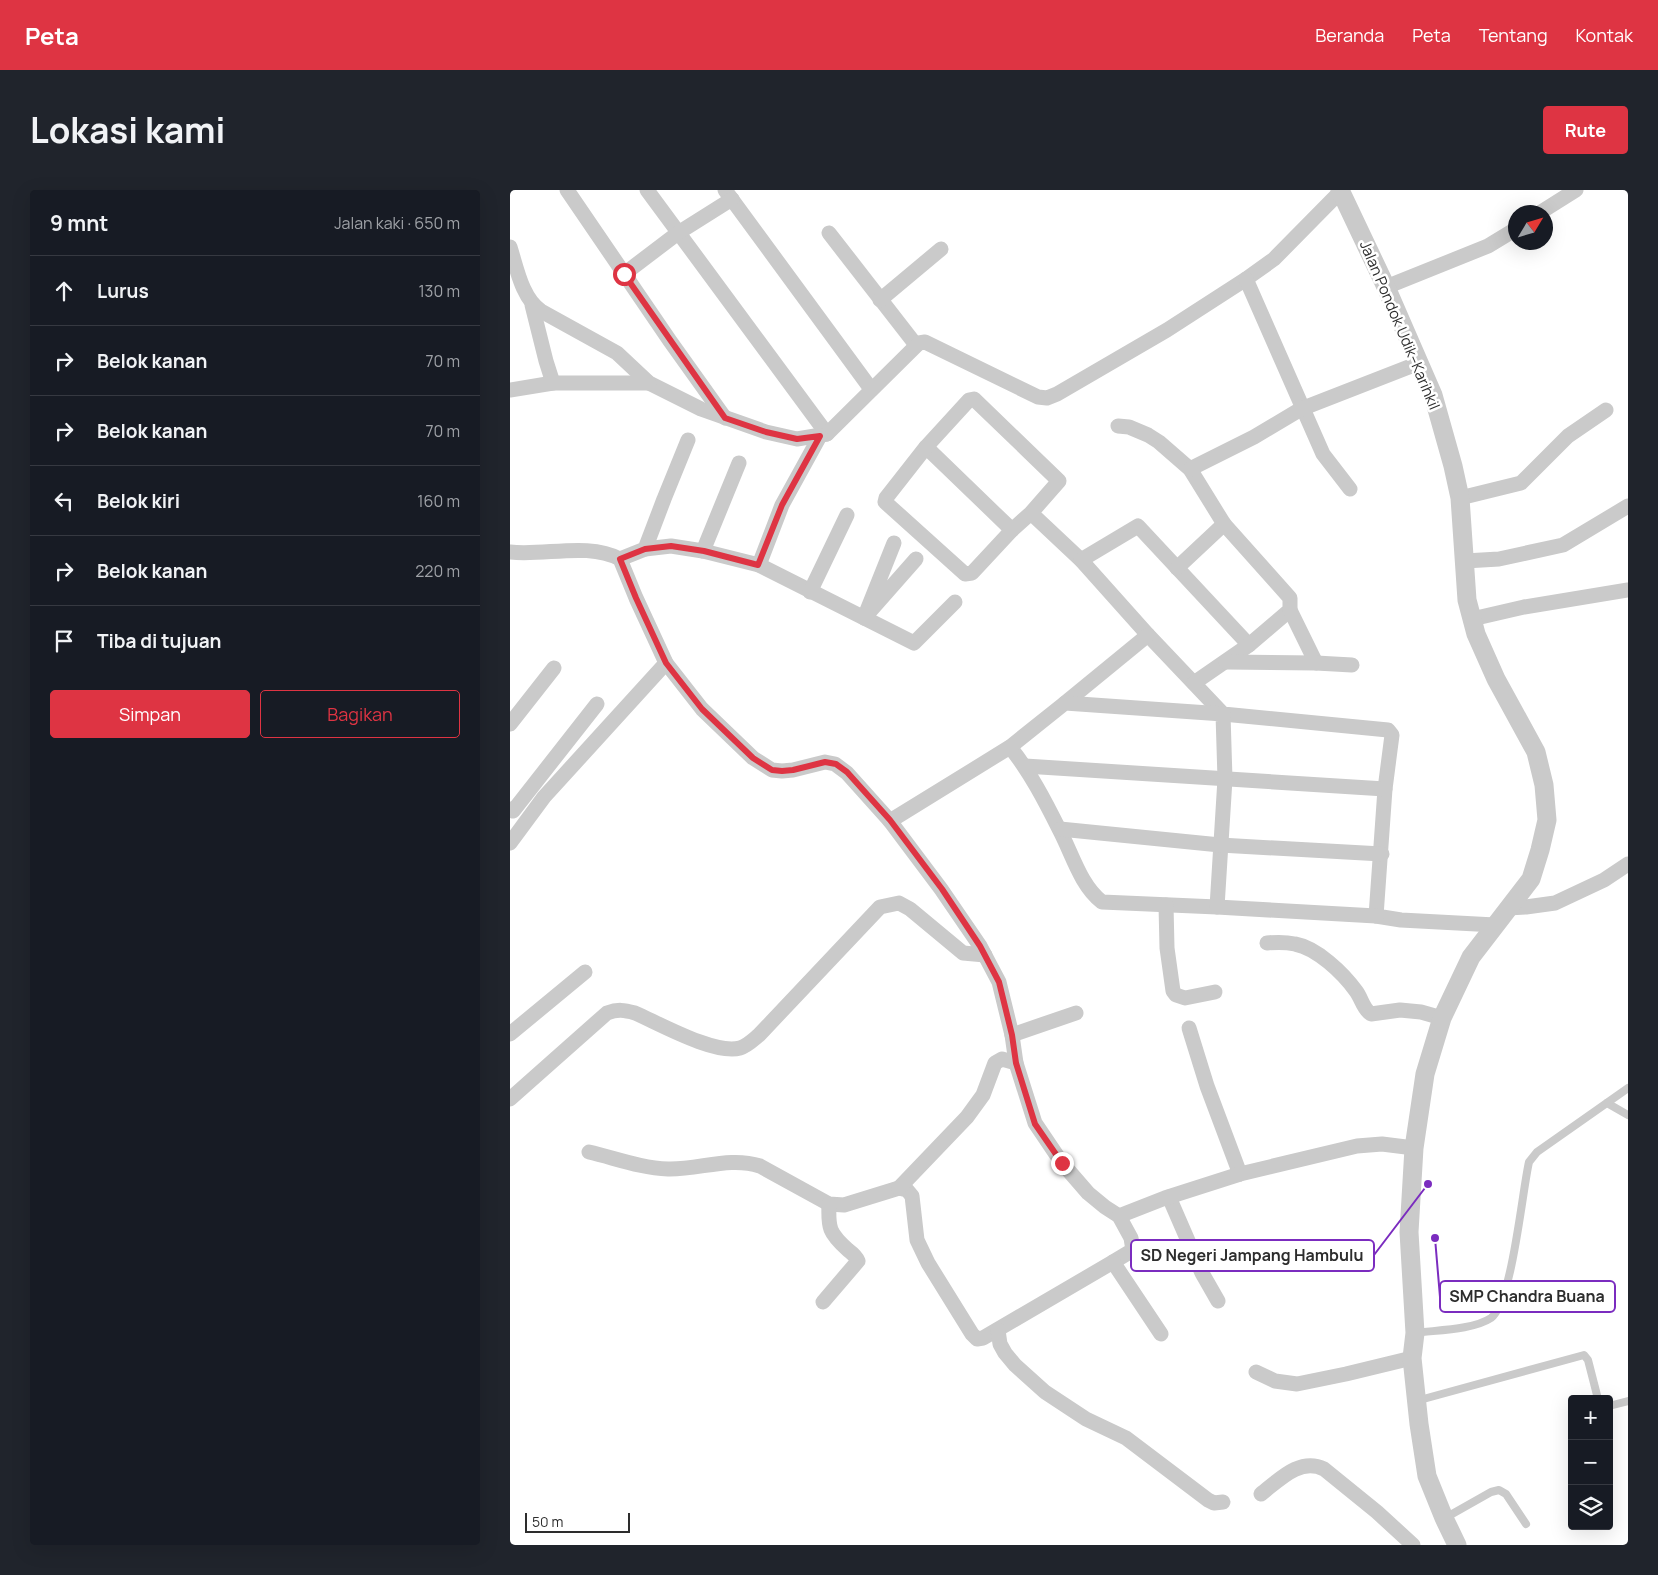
<!DOCTYPE html>
<html lang="id">
<meta charset="utf-8">
<style>
:root{--surface:#171b24;--page:#20242c;--text:#f1f3f6;--muted:#9ea1a6;--line:#363941;--accent:#de3443}
body{margin:0;font-family:Manrope,sans-serif;background:var(--page);color:var(--text)}
.controls{position:absolute;right:15px;bottom:15px;display:grid;overflow:hidden;border-radius:5px;box-shadow:0 5px 20px #0002}
.controls button{width:45px;height:45px;display:grid;place-items:center;padding:0;border:0;border-bottom:1px solid var(--line);background:var(--surface);color:var(--text);font:25px sans-serif}
.compass{position:absolute;left:998px;top:15px;width:45px;height:45px;border-radius:50%;background:var(--surface);box-shadow:0 5px 20px #0002;rotate:52deg}
.scale{position:absolute;left:15px;bottom:12px;width:105px;box-sizing:border-box;padding-left:5px;border:2px solid #2d2d2d;border-top:0;font-size:14px;line-height:18px;white-space:nowrap;color:#2d2d2d;-webkit-text-stroke:4px #fff;paint-order:stroke}
.stop{position:absolute;width:15px;height:15px;margin:-11px;border:4px solid #de3443;border-radius:50%;background:#fff}
.stop.end{background:#de3443;border-color:#fff;box-shadow:0 1px 5px #0008}
.list{margin:0;padding:0;list-style:none}
h2{display:flex;justify-content:space-between;align-items:center;height:65px;margin:0;padding:0 20px;font-size:21px}
h2 small{font-size:16px;font-weight:400;color:var(--muted)}
.list li{display:grid;grid-template-columns:32px 1fr auto;gap:15px;align-items:center;box-sizing:border-box;height:70px;padding:0 20px;border-top:1px solid var(--line)}
.list b{display:block;font-size:19px;white-space:nowrap}
.list em{font-size:16px;font-style:normal;color:var(--muted)}
.actions{display:flex;gap:10px;padding:15px 20px}
.actions a{flex:1;padding:11px 0;border:1px solid var(--accent);border-radius:5px;text-align:center;font-size:18px;color:var(--accent)}
.actions .main{background:var(--accent);color:#fff}
.icon{flex:none;width:28px;height:28px;fill:none;stroke:currentColor;stroke-width:2;stroke-linecap:round;stroke-linejoin:round}
.map{position:relative;flex:none;width:1118px;height:1355px;overflow:hidden;border-radius:5px}
header{display:flex;align-items:center;gap:30px;box-sizing:border-box;height:70px;padding:0 25px;background:var(--accent);color:#fff}
header strong{font-size:24px}
nav{display:flex;gap:28px;margin-inline-start:auto;font-size:18px}
.intro{display:flex;align-items:center;justify-content:space-between;box-sizing:border-box;height:120px;padding:0 30px}
h1{margin:0;font-size:35px}
.button{padding:12px 22px;border-radius:5px;background:var(--accent);color:#fff;font-size:18px;font-weight:700}
main{display:flex;gap:30px;padding:0 30px}
aside{flex:1;background:var(--surface);border-radius:5px;box-shadow:0 5px 20px #0002}
.map>svg:first-child{display:block}
.lines{fill:none;stroke-linecap:round;stroke-linejoin:round}
.service{stroke:#cacaca;stroke-width:8}
.minor{stroke:#cacaca;stroke-width:15}
.tertiary{stroke:#cacaca;stroke-width:19}
.route{stroke:#de3443;stroke-width:6}
.labels{text-anchor:middle;dominant-baseline:central;stroke-width:5;stroke-linejoin:round;paint-order:stroke}
.street-label{font-size:15px;fill:#2d2d2d;stroke:#fff}
.leader{fill:none;stroke:#7b2cbf;stroke-width:2}
.callout-dot{fill:#7b2cbf;stroke:#fff;stroke-width:2}
.callout{fill:#fff;stroke:#7b2cbf;stroke-width:2}
.callout-label{font-size:16px;text-anchor:middle;font-weight:bold;fill:#2d2d2d}
</style>
<header>
<strong>Peta</strong>
<nav><a>Beranda</a><a>Peta</a><a>Tentang</a><a>Kontak</a></nav>
</header>
<div class="intro"><h1>Lokasi kami</h1><a class="button">Rute</a></div>
<main>
<aside>
<h2>9 mnt<small>Jalan kaki · 650 m</small></h2>
<ul class="list">
<li><svg class="icon" aria-label="ahead" viewBox="0 0 24 24"><path d="M12 20V5M6 11l6-6 6 6"/></svg><div><b>Lurus</b></div><em>130 m</em></li>
<li><svg class="icon" aria-label="right" viewBox="0 0 24 24"><path d="M7 20v-9h11M14 6l5 5-5 5"/></svg><div><b>Belok kanan</b></div><em>70 m</em></li>
<li><svg class="icon" aria-label="right" viewBox="0 0 24 24"><path d="M7 20v-9h11M14 6l5 5-5 5"/></svg><div><b>Belok kanan</b></div><em>70 m</em></li>
<li><svg class="icon" aria-label="left" viewBox="0 0 24 24"><path d="M17 20v-9H6M10 6l-5 5 5 5"/></svg><div><b>Belok kiri</b></div><em>160 m</em></li>
<li><svg class="icon" aria-label="right" viewBox="0 0 24 24"><path d="M7 20v-9h11M14 6l5 5-5 5"/></svg><div><b>Belok kanan</b></div><em>220 m</em></li>
<li><svg class="icon" aria-label="arrive" viewBox="0 0 24 24"><path d="M6 21V4h12l-3 4 3 4H6"/></svg><div><b>Tiba di tujuan</b></div></li>
</ul>
<div class="actions"><a class="main">Simpan</a><a>Bagikan</a></div>
</aside>
<div class="map">
<svg width="1118" height="1355" viewBox="0 0 1118 1355">
<rect width="100%" height="100%" fill="#fff"/>
<g class="lines">
<!-- service -->
<g class="service">
<path d="M 1097,913 L 1118,925"/>
<path d="M 905,1143 C 926,1140 963,1140 981,1128 C 1002,1113 1012,1002 1019,972 L 1027,962 L 1118,898"/>
<path d="M 906,1211 L 1074,1165 L 1078,1170 L 1088,1209"/>
<path d="M 1099,1216 L 1118,1211"/>
<path d="M 935,1328 L 981,1302 L 989,1300 L 996,1304 L 1016,1334"/>
</g>
<!-- minor -->
<g class="minor">
<path d="M 57,0 L 160,151 L 215,228"/>
<path d="M 137,0 L 317,244"/>
<path d="M 215,0 L 361,199"/>
<path d="M 1031,22 L 1066,0"/>
<path d="M 319,43 L 406,155"/>
<path d="M 0,57 C 7,79 12,108 31,121 L 107,163 L 139,193 L 191,219 L 256,242 L 287,249 L 317,244 L 409,153 L 415,152 L 528,207 L 537,208 L 547,204 L 657,140 L 736,89 L 764,69 L 830,2"/>
<path d="M 114,84 L 168,43 L 222,9"/>
<path d="M 736,89 L 813,264 L 840,299"/>
<path d="M 876,97 L 978,56 L 1006,39"/>
<path d="M 370,110 L 431,59"/>
<path d="M 22,115 L 36,171 L 43,193"/>
<path d="M 0,200 L 43,193 L 139,193"/>
<path d="M 608,236 L 619,237 L 638,245 L 649,252 L 680,279 L 714,334"/>
<path d="M 416,257 L 502,340"/>
<path d="M 680,279 L 744,247 L 791,219 L 909,173"/>
<path d="M 950,308 L 1011,293 L 1058,246 L 1096,220"/>
<path d="M 521,323 L 549,291 L 464,209 L 459,210 L 416,257 L 376,308 L 375,312 L 455,384 L 462,383 L 502,340 L 521,323 L 571,370 L 638,445 L 713,524 L 878,540 L 882,545 L 875,599 L 866,726 L 891,730 L 985,735"/>
<path d="M 384,353 L 354,428 L 406,369"/>
<path d="M 135,359 L 161,356 L 193,361 L 249,375 L 272,315 L 310,246"/>
<path d="M 193,361 L 229,273"/>
<path d="M 0,362 C 35,366 78,352 110,369 L 126,408 L 156,473 L 192,519 L 243,568 L 262,580 L 272,581 L 283,580 L 315,572 L 325,574 L 337,583 L 380,631 L 431,699 L 470,756 L 489,792 L 502,845 L 506,873 L 525,933 L 552,973 L 578,1003 L 595,1017 L 609,1026 L 621,1048 L 623,1060 L 603,1072 L 651,1144"/>
<path d="M 110,369 L 135,359 L 154,309 L 178,250"/>
<path d="M 571,370 L 628,336 L 739,455"/>
<path d="M 955,371 L 989,369 L 1053,355 L 1118,316"/>
<path d="M 249,375 L 404,453 L 445,412"/>
<path d="M 667,378 L 714,334 L 780,408 L 780,420 L 739,455 L 684,493"/>
<path d="M 300,402 L 337,325"/>
<path d="M 780,420 L 806,473"/>
<path d="M 962,429 L 1014,417 L 1118,400"/>
<path d="M 716,472 L 806,473 L 842,475"/>
<path d="M 555,513 L 638,445"/>
<path d="M 0,534 L 44,478"/>
<path d="M 500,557 C 520,582 535,611 549,639 C 562,663 570,695 592,712 L 707,717"/>
<path d="M 515,576 L 875,599"/>
<path d="M 0,619 L 3,621 L 87,514"/>
<path d="M 380,631 L 500,557 L 555,513 L 713,524 L 715,589 L 707,717 L 866,726"/>
<path d="M 550,639 L 710,655 L 872,664"/>
<path d="M 0,653 L 34,607 L 156,473"/>
<path d="M 656,715 L 657,758 L 663,801 L 666,805 L 675,808 L 705,802"/>
<path d="M 998,718 L 1016,717 L 1045,713 L 1094,690 L 1118,674"/>
<path d="M 757,753 C 767,752 776,752 785,754 C 807,758 833,783 846,801 C 852,809 853,819 861,824 L 890,820 L 911,822 L 932,828"/>
<path d="M 679,838 L 697,896 L 730,984"/>
<path d="M 0,844 L 75,782"/>
<path d="M 502,845 L 566,823"/>
<path d="M 0,909 L 97,823 C 108,819 114,820 125,823 C 150,834 205,865 230,858 C 237,856 243,850 249,845 L 370,717 L 389,713 L 400,719 L 453,763 L 475,765"/>
<path d="M 79,962 C 105,968 131,978 158,979 C 189,980 219,966 250,976 L 319,1014 L 334,1015 L 389,998 L 397,1000 L 402,1006 L 407,1050 L 418,1073 L 462,1144 L 467,1149 L 473,1148 L 603,1072"/>
<path d="M 389,998 L 457,927 L 473,905 L 485,873 L 492,869 L 506,873"/>
<path d="M 659,1007 L 692,1083 L 708,1111"/>
<path d="M 609,1026 L 655,1008 L 730,984 L 847,956 L 872,954 L 904,958"/>
<path d="M 313,1112 L 348,1071 C 346,1066 342,1063 338,1060 C 319,1043 318,1038 319,1014"/>
<path d="M 488,1140 L 490,1154 L 495,1163 L 505,1175 L 535,1202 L 576,1229 L 616,1248 L 698,1310 L 704,1313 L 713,1312"/>
<path d="M 746,1182 L 765,1191 L 787,1194 L 836,1184 L 902,1168"/>
<path d="M 751,1304 C 769,1290 790,1267 814,1279 L 867,1322 L 903,1355"/>
</g>
<!-- tertiary -->
<path class="tertiary" d="M 830,0 L 876,97 L 923,205 L 943,276 L 950,308 L 957,410 L 966,444 L 986,489 L 1026,562 L 1034,595 L 1037,630 L 1030,660 L 1021,689 L 961,767 L 932,828 L 915,884 L 904,958 L 899,1042 L 905,1143 L 902,1168 L 909,1234 L 917,1286 L 934,1328 L 947,1355"/>
</g>
<g class="lines">
<!-- route -->
<path class="route" d="M 114,84 L 215,228 L 256,242 L 287,249 L 310,246 L 272,315 L 248,375 L 194,361 L 161,356 L 135,359 L 110,369 L 126,408 L 156,473 L 192,519 L 243,568 L 262,580 L 272,581 L 283,580 L 315,572 L 326,574 L 337,582 L 380,630 L 432,699 L 470,756 L 489,792 L 502,845 L 506,873 L 525,934 L 552,973"/>
</g>
<g class="labels">
<!-- street labels -->
<g class="street-label">
<text transform="translate(890 135) rotate(67)">Jalan Pondok Udik–Karihkil</text>
</g>
</g>
<!-- callouts -->
<path class="leader" d="M918 994L864 1065M925 1048L930 1107"/>
<g class="callout-dot">
<circle cx="918" cy="994" r="5"/>
<circle cx="925" cy="1048" r="5"/>
</g>
<g class="callout">
<rect x="621" y="1050" width="243" height="31" rx="5"/>
<rect x="930" y="1091" width="175" height="31" rx="5"/>
</g>
<g class="callout-label">
<text x="742" y="1071">SD Negeri Jampang Hambulu</text>
<text x="1017" y="1112">SMP Chandra Buana</text>
</g>
</svg>
<div class="controls">
<button>+</button>
<button>−</button>
<button><svg class="icon" aria-label="layers" viewBox="0 0 24 24"><path d="M12 4l9 5-9 5-9-5zM3 14l9 5 9-5"/></svg></button>
</div>
<svg class="compass" viewBox="-18 -18 36 36"><path d="M0-13l5 13h-10z" fill="#e53935"/><path d="M0 13l5-13h-10z" fill="#9ea1a6"/></svg>
<div class="scale">50 m</div>
<div class="stop" style="left:114px;top:84px"></div>
<div class="stop end" style="left:552px;top:973px"></div>
</div>
</main>
